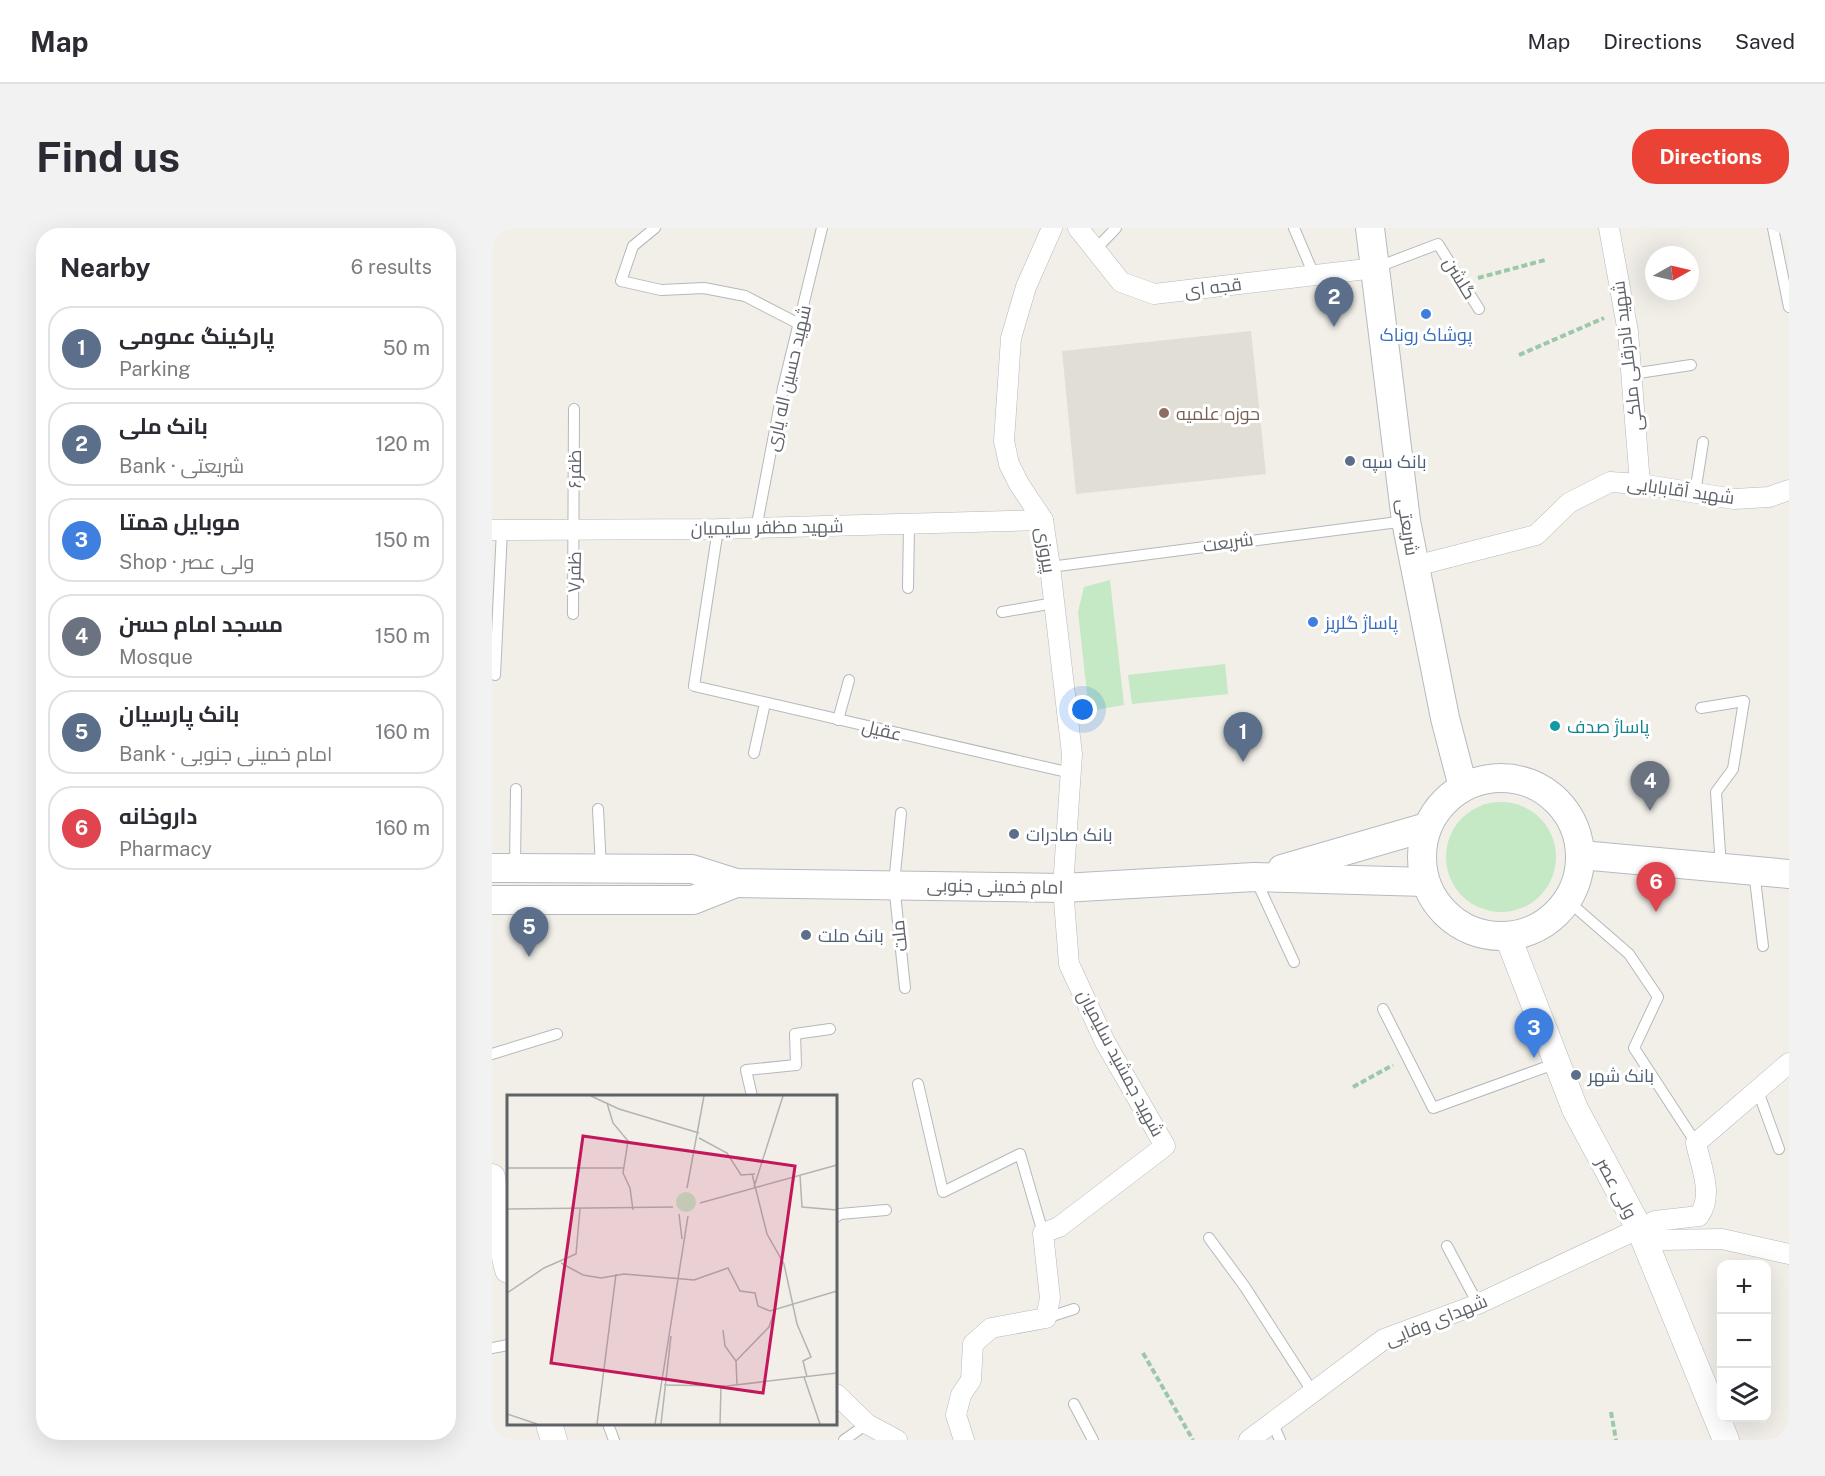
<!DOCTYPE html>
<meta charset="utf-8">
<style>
:root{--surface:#fff;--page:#f2f2f3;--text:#2b2b33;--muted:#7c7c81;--line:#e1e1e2;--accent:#ea4335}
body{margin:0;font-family:"Public Sans",Cairo,sans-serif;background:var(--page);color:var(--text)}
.controls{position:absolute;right:18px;bottom:18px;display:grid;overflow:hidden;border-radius:12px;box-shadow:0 6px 24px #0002}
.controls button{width:54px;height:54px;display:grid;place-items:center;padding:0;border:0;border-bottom:2px solid var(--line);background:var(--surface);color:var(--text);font:30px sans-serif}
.compass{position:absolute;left:1153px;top:18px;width:54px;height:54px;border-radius:50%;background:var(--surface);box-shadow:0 6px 24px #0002;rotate:82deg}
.you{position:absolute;left:591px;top:482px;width:21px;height:21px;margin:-15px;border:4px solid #fff;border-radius:50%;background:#1a73e8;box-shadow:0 0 0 9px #1a73e833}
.badge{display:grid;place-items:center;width:39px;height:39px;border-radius:50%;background:var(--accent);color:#fff;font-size:20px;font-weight:700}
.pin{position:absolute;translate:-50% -50px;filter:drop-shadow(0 2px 3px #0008)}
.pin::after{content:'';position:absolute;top:32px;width:21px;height:18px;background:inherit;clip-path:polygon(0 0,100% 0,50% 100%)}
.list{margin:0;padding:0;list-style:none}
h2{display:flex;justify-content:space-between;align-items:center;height:78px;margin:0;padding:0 24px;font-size:26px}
h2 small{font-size:20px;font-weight:400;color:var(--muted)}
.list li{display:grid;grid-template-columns:39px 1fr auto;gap:18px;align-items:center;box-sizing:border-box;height:84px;margin:0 12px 12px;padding:0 12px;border:2px solid var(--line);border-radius:24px}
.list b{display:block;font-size:22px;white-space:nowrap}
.list p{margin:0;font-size:20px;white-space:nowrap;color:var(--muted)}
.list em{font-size:20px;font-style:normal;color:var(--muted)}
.icon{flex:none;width:33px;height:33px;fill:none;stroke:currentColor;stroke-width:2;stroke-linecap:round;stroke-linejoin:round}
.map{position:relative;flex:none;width:1297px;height:1212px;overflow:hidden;border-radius:24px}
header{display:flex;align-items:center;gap:36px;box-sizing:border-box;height:84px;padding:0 30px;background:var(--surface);border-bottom:2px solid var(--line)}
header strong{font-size:28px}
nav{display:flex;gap:33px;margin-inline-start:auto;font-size:21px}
.intro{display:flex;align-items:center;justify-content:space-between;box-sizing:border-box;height:144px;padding:0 36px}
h1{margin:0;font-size:42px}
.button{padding:15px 27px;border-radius:24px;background:var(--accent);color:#fff;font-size:21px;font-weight:700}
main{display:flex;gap:36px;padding:0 36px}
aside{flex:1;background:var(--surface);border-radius:24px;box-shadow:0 6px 24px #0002}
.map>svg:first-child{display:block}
.education{fill:#e1ded6}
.green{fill:#c5e8c5}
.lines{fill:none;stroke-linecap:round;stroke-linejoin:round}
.service-casing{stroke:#b5b8bc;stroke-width:12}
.minor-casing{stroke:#b5b8bc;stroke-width:21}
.tertiary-casing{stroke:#b5b8bc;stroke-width:27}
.secondary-casing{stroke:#b6babf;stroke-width:30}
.path{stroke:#9cc7a9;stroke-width:4;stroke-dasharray:6 3;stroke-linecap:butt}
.service{stroke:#fff;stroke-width:10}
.minor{stroke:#fff;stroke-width:20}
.tertiary{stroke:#fff;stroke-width:26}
.secondary{stroke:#fff;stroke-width:28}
.shop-dot{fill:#3f7fe0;stroke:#fff;stroke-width:2}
.education-dot{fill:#8d6e63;stroke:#fff;stroke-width:2}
.service-dot{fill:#5c6f8a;stroke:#fff;stroke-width:2}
.culture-dot{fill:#0f9aa8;stroke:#fff;stroke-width:2}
.labels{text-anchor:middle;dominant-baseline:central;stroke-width:6;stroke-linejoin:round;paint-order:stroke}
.street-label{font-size:18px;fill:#5f6368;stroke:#fff}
.shop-label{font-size:18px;fill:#366cbe;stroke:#fff}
.education-label{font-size:18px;fill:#785e54;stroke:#fff;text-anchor:start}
.service-label{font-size:18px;fill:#4e5e75;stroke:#fff;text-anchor:start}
.culture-label{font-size:18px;fill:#0d838f;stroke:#fff;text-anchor:start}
.inset-road{fill:none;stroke:#b3b3b1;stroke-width:1.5}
.view{fill:#c2185b;fill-opacity:0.15;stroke:#c2185b;stroke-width:3}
.inset-edge{fill:none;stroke:#5f6368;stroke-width:3}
</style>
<header>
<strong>Map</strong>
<nav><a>Map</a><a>Directions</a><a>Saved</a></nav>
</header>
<div class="intro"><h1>Find us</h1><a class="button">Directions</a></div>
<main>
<aside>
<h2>Nearby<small>6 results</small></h2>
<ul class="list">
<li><span class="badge" style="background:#5c6f8a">1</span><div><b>پارکینگ عمومی</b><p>Parking</p></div><em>50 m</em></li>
<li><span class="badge" style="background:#5c6f8a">2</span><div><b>بانک ملی</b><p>Bank · شریعتی</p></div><em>120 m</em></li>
<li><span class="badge" style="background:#3f7fe0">3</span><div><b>موبایل همتا</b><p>Shop · ولی عصر</p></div><em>150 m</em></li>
<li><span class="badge" style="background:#6b7280">4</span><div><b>مسجد امام حسن</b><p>Mosque</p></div><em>150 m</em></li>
<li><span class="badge" style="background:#5c6f8a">5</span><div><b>بانک پارسیان</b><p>Bank · امام خمینی جنوبی</p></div><em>160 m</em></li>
<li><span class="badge" style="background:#e0444e">6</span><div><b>داروخانه</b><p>Pharmacy</p></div><em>160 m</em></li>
</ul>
</aside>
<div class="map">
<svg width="1297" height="1212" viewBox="0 0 1297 1212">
<rect width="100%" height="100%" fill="#f1efe8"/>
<!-- education -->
<path class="education" d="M 759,103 L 774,246 L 584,266 L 570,123 Z"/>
<!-- green -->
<g class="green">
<path d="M 618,352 L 632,477 L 597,483 L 586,384 L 592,359 Z"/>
<path d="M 733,436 L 736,466 L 640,476 L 636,447 Z"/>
<circle cx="1009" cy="629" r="55"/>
</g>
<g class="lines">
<defs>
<g id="service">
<path d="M 163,0 L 141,18 L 129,53 L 169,62 L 212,60 L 253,68 L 309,97"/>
<path d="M 802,0 L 822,47"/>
<path d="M 1281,0 L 1297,79"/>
<path d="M 602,23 L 624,0"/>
<path d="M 883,40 L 946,16 L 987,81"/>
<path d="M 1140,146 L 1199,137"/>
<path d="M 1203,265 L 1211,214"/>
<path d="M 226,301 L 202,458 L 579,545"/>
<path d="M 264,301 L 291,160 L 330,0"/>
<path d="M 558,339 L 914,293"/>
<path d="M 416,360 L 417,296"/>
<path d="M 510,384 L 562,375"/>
<path d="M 81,386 L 82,181"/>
<path d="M 3,447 L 10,302"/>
<path d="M 1209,480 L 1252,473 L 1241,541 L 1224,564 L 1229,640"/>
<path d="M 346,492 L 357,452"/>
<path d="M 262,525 L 273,475"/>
<path d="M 106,581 L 109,640"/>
<path d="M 409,585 L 402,656 L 413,760"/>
<path d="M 23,638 L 24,561"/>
<path d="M 1262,643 L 1271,718"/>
<path d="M 764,652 L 802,734"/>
<path d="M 1076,673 L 1137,726 L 1166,769 L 1142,820 L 1204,915"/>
<path d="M 891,781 L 941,880 L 1065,835"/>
<path d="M 0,826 L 65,806"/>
<path d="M 426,856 L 451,964 L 528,926 L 551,1005"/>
<path d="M 1266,863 L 1287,921"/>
<path d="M 260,868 L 254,842 L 304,837 L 303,806 L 338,801"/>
<path d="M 344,989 L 348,986 L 394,982"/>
<path d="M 717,1010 L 753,1059 L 820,1163"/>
<path d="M 955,1018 L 986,1076"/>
<path d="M 554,1090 L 582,1081"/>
<path d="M 0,1120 L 16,1117"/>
<path d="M 582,1176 L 601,1212"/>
<path d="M 780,1194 L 788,1212"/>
<path d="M 116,1196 L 122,1212"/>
<path d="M 352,1212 L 375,1196"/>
</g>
<g id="minor">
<path d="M 586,0 L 629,54 L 662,66 L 883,40"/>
<path d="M 1117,0 L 1136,104 L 1148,256"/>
<path d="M 0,302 L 226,301 L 551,292"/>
<path d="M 923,338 L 1044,307 L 1077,275 L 1118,254 L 1148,256 L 1242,271 L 1277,269 L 1297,262"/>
<path d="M 1148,1002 L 1169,1012 L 1230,1011 L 1297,1026"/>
<path d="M 344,1166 L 375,1196 L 405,1212"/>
<path d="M 472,1212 L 464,1187 L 469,1167 L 479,1152 L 481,1116 L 499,1100 L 554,1090 L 558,1070 L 551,1005 L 567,999 L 673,918 L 613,814 L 577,736 L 571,660 L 580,526 L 558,339 L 551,292 L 527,256 L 517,236 L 512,213 L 519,110 L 534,59 L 560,0"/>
<path d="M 757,1212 L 892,1111 L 986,1076 L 1163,993 L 1207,988 C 1222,967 1209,939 1204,915 L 1297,835"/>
</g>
<g id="tertiary">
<path d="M 1016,709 L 1083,881 L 1148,1002 L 1234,1212"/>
<path d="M 0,949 L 7,1005 L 16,1042"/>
<path d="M 57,1196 L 62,1212"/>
</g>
<g id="secondary">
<path d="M 878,0 L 914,293 L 953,490 L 971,559"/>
<circle cx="1009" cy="629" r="79"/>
<path d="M 1089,627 L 1297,646"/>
<path d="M 0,640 L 200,641 L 244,655 L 571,660 L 762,649 L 933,654"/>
<path d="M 790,641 L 935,599"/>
<path d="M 0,672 L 201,672 L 244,655"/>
</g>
</defs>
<!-- service casing -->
<use href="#service" class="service-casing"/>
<!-- minor casing -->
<use href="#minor" class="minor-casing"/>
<!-- tertiary casing -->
<use href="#tertiary" class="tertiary-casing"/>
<!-- secondary casing -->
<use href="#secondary" class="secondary-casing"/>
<!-- path -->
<g class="path">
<path d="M 986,50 L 1053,32"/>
<path d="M 1027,127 L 1112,90"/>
<path d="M 861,859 L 901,837"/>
<path d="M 651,1125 L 701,1212"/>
<path d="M 1119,1184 L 1124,1212"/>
</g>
<!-- service -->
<use href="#service" class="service"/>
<!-- minor -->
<use href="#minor" class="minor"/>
<!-- tertiary -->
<use href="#tertiary" class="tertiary"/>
<!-- secondary -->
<use href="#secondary" class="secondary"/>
</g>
<!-- markers -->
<g class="shop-dot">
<circle cx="934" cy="86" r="6"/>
<circle cx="821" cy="394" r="6"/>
</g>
<circle class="education-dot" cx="672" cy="185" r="6"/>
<g class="service-dot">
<circle cx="858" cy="233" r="6"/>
<circle cx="522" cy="606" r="6"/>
<circle cx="314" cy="707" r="6"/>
<circle cx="1084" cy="847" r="6"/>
</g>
<circle class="culture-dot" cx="1063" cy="498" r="6"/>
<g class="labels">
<!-- street labels -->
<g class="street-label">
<text transform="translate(968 50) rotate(58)">گلشن</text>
<text transform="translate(721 59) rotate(-7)">قجه ای</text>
<text transform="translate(1135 128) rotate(-97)">شهید نادرقلی ملکی</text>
<text transform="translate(296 150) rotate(-77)">شهید حسین اله یاری</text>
<text transform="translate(82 241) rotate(-90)">ظفر۶</text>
<text transform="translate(1189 262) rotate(8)">شهید آقابابایی</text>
<text transform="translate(275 299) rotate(-1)">شهید مظفر سلیمیان</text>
<text transform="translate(916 299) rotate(81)">شریعتی</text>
<text transform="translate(736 314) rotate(-8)">شریعت</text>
<text transform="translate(554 322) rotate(81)">پیروزی</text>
<text transform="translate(82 344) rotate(-89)">ظفر۷</text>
<text transform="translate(390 502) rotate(13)">عقیل</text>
<text transform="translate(503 658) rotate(1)">امام خمینی جنوبی</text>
<text transform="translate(407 708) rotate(-96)">ملت</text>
<text transform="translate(629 835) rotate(62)">شهید جمشید سلیمیان</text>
<text transform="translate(1125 960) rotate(62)">ولی عصر</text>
<text transform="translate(944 1092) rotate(-22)">شهدای وفایی</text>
</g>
<!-- shop labels -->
<g class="shop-label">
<text x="934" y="106">پوشاک روناک</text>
<text x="833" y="394" text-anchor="start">پاساژ گلریز</text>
</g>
<!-- education labels -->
<g class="education-label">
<text x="684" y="185">حوزه علمیه</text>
</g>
<!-- service labels -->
<g class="service-label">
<text x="870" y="233">بانک سپه</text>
<text x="534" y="606">بانک صادرات</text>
<text x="326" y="707">بانک ملت</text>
<text x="1096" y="847">بانک شهر</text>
</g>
<!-- culture labels -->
<g class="culture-label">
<text x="1075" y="498">پاساژ صدف</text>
</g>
</g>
<!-- overview -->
<g transform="translate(15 867)">
<rect width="330" height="330" fill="#f1efe8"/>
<path d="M169 107a10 10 0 1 1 20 0a10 10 0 1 1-20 0Z" fill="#c5e8c5"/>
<path class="inset-road" d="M 84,1 L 112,14 L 192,38M 100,8 L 106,28 L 121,46 L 116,78 L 123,93 L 126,115M 192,43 L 220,58 L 234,80 L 248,79M 0,73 L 117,73M 245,79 L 260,139 L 277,169 L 290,229 L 304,262 L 296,266 L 300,282M 293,80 L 295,112 L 330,115M 247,92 L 276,1M 180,93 L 197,1M 193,108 L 330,70M 0,114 L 166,112M 172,119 L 175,144M 54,168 L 76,180 L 94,183 L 117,179 L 187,185 L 221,173 L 233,196 L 248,198 L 251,211 L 263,216 L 330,196M 0,198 L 37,173 L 69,159 L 73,114M 216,235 L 218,251 L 229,266 L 230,290M 229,266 L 262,232 L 268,215M 297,282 L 313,329M 157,290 L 220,291 L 330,278M 0,319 L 30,329M 90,329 L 109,179M 148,329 L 181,121M 154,329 L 164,241M 213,329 L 214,291"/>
<path class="view" d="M 76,41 L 288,71 L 256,298 L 44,268 Z"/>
<rect width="330" height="330" class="inset-edge"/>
</g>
</svg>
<div class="controls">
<button>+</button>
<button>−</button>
<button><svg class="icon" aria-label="layers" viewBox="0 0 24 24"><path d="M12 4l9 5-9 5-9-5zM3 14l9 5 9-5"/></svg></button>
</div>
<svg class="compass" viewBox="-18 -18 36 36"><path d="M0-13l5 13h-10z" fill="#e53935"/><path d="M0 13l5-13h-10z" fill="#7c7c81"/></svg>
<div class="you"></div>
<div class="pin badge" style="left:751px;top:534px;background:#5c6f8a">1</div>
<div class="pin badge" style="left:842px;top:99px;background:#5c6f8a">2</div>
<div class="pin badge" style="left:1042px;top:830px;background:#3f7fe0">3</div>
<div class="pin badge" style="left:1158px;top:583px;background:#6b7280">4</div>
<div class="pin badge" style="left:37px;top:729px;background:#5c6f8a">5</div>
<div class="pin badge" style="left:1164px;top:684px;background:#e0444e">6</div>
</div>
</main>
